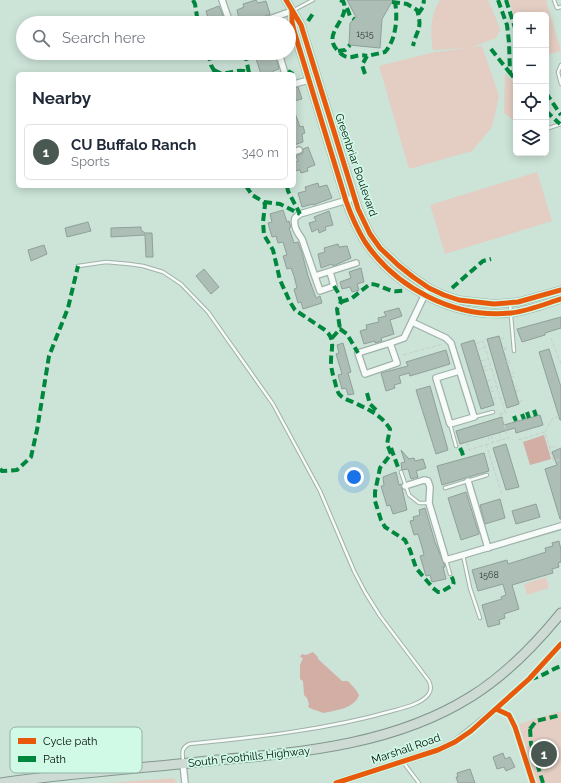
<!DOCTYPE html>
<meta charset="utf-8">
<style>
:root{--surface:#fff;--page:#f2f2f3;--text:#1f2937;--muted:#747a83;--line:#e0e1e3;--accent:#495951}
body{margin:0;font-family:Raleway,sans-serif;background:var(--page);color:var(--text)}
.controls{position:absolute;right:12px;top:12px;display:grid;overflow:hidden;border-radius:6px;box-shadow:0 2px 10px #0003}
.controls button{width:36px;height:36px;display:grid;place-items:center;padding:0;border:0;border-bottom:1px solid var(--line);background:var(--surface);color:var(--text);font:20px sans-serif}
.you{position:absolute;left:354px;top:477px;width:14px;height:14px;margin:-10px;border:3px solid #fff;border-radius:50%;background:#1a73e8;box-shadow:0 0 0 6px #1a73e833}
.badge{display:grid;place-items:center;width:26px;height:26px;border-radius:50%;background:var(--accent);color:#fff;font-size:13px;font-weight:700}
.pin{position:absolute;translate:-50% -50%;border:2px solid #fff;box-shadow:0 1px 4px #0006}
.list{margin:0;padding:0;list-style:none}
h2{display:flex;justify-content:space-between;align-items:center;height:52px;margin:0;padding:0 16px;font-size:17px}
h2 small{font-size:13px;font-weight:400;color:var(--muted)}
.list li{display:grid;grid-template-columns:26px 1fr auto;gap:12px;align-items:center;box-sizing:border-box;height:56px;margin:0 8px 8px;padding:0 8px;border:1px solid var(--line);border-radius:6px}
.list b{display:block;font-size:15px;white-space:nowrap}
.list p{margin:0;font-size:13px;white-space:nowrap;color:var(--muted)}
.list em{font-size:13px;font-style:normal;color:var(--muted)}
.icon{flex:none;width:22px;height:22px;fill:none;stroke:currentColor;stroke-width:2;stroke-linecap:round;stroke-linejoin:round}
.map{position:relative;flex:none;width:561px;height:783px;overflow:hidden}
.search{position:absolute;background:var(--surface);box-shadow:0 2px 10px #0003;left:16px;top:16px;width:280px;height:44px;display:flex;align-items:center;gap:10px;box-sizing:border-box;padding:0 14px;border-radius:22px;color:var(--muted);font-size:15px}
.panel{position:absolute;background:var(--surface);box-shadow:0 2px 10px #0003;left:16px;top:72px;width:280px;height:116px;border-radius:6px}
.map>svg:first-child{display:block}
.green{fill:#e4cdc2}
.water{fill:#d2aea4}
.building{fill:#adbeb6;stroke:#8fa098}
.lines{fill:none;stroke-linecap:round;stroke-linejoin:round}
.service-casing{stroke:#a0b2a9;stroke-width:4.5}
.minor-casing{stroke:#a0b2a9;stroke-width:8}
.tertiary-casing{stroke:#a0b2a9;stroke-width:9}
.trunk-casing{stroke:#82988e;stroke-width:11}
.path{stroke:#c8cecb;stroke-width:1;stroke-dasharray:4 2;stroke-linecap:butt}
.service{stroke:#f7fbf9;stroke-width:2.5}
.minor{stroke:#f7fbf9;stroke-width:5.5}
.tertiary{stroke:#f7fbf9;stroke-width:7}
.trunk{stroke:#cedad4;stroke-width:9}
.quiet{stroke:#00873e;stroke-width:4;stroke-dasharray:8 4;stroke-linecap:butt}
.cycleway-casing{stroke:#d0f9e6;stroke-width:8}
.cycleway{stroke:#e8590c;stroke-width:5}
.labels{text-anchor:middle;dominant-baseline:central;stroke-width:3.5;stroke-linejoin:round;paint-order:stroke}
.number-label{font-size:9px;fill:#2d3b34}
.street-label{font-size:11px;fill:#020f09;stroke:#d0f9e6}
.key{fill:#d0f9e6;stroke:#92b3a4;stroke-width:1}
.key-label{font-size:11px;fill:#020f09}
</style>
<div class="map">
<svg width="561" height="783" viewBox="0 0 561 783">
<rect width="100%" height="100%" fill="#cce3d8"/>
<!-- green -->
<g class="green">
<path d="M 440,0 L 488,0 L 495,16 L 500,30 L 496,38 L 472,47 L 482,46 L 499,96 L 492,127 L 472,151 L 409,169 L 379,66 L 435,52 L 469,48 L 433,50 C 430,32 430,16 440,0 Z"/>
<path d="M 509,0 L 546,0 L 561,51 L 546,55 L 546,15 L 516,15 L 516,23 Z"/>
<path d="M 505,73 L 516,85 L 516,122 L 504,113 Z"/>
<path d="M 537,172 L 552,221 L 445,254 L 430,205 Z"/>
<path d="M 546,577 L 549,588 L 527,595 L 524,584 Z"/>
<path d="M 561,711 L 561,783 L 535,783 L 519,724 Z"/>
<path d="M 174,778 L 177,783 L 105,783 Z"/>
</g>
<!-- water -->
<g class="water">
<path d="M 544,435 L 551,459 L 530,465 L 523,442 Z"/>
<path d="M 313,652 L 318,657 L 318,659 L 342,681 L 348,681 L 356,690 L 359,695 C 354,709 336,710 323,713 C 317,710 313,710 308,707 L 309,704 L 307,698 L 304,695 L 303,681 L 300,679 L 300,665 L 303,658 L 300,657 L 302,654 L 306,655 Z"/>
</g>
<!-- building -->
<g class="building">
<path d="M 256,0 L 258,3 L 266,1 L 270,14 L 252,22 L 251,20 L 240,23 L 237,10 L 244,7 L 243,4 Z"/>
<path d="M 347,0 L 393,0 L 382,19 L 380,48 L 349,45 L 350,23 L 356,17 Z"/>
<path d="M 219,6 L 226,23 L 206,23 L 204,19 L 208,18 L 206,11 Z"/>
<path d="M 254,53 L 264,53 L 265,56 L 275,53 L 279,69 L 273,71 L 274,74 L 261,74 Z"/>
<path d="M 298,87 L 302,99 L 294,101 L 294,88 Z"/>
<path d="M 294,113 L 295,113 L 300,127 L 303,126 L 305,133 L 302,134 L 303,142 L 294,145 Z"/>
<path d="M 308,147 L 315,165 L 307,168 L 308,171 L 301,173 L 300,170 L 294,171 L 294,162 L 298,161 L 296,156 L 303,153 L 303,149 Z"/>
<path d="M 318,183 L 319,187 L 327,185 L 332,198 L 313,205 L 313,204 L 302,207 L 298,193 L 306,191 L 305,187 Z"/>
<path d="M 283,210 L 287,222 L 289,221 L 291,227 L 289,228 L 294,243 L 298,242 L 302,253 L 308,276 L 316,298 L 320,296 L 322,303 L 303,309 L 301,302 L 298,303 L 294,289 L 297,288 L 294,276 L 291,268 L 287,269 L 283,256 L 287,255 L 283,242 L 278,243 L 276,236 L 272,237 L 268,223 L 272,222 L 270,214 Z"/>
<path d="M 329,211 L 333,225 L 325,227 L 326,230 L 319,233 L 318,229 L 312,232 L 309,223 L 316,221 L 314,217 Z"/>
<path d="M 88,222 L 91,231 L 67,237 L 65,228 Z"/>
<path d="M 141,227 L 141,230 L 145,233 L 152,233 L 153,257 L 146,257 L 145,235 L 111,237 L 111,228 Z"/>
<path d="M 338,244 L 339,247 L 347,246 L 351,258 L 333,266 L 332,264 L 321,268 L 318,254 L 325,252 L 324,248 Z"/>
<path d="M 44,245 L 47,254 L 31,261 L 28,250 Z"/>
<path d="M 361,268 L 364,282 L 357,284 L 359,290 L 352,292 L 350,287 L 342,289 L 340,282 L 351,278 L 349,272 Z"/>
<path d="M 204,269 L 219,287 L 211,294 L 196,276 Z"/>
<path d="M 399,308 L 402,316 L 390,320 L 394,334 L 381,338 L 382,341 L 375,343 L 375,341 L 364,344 L 360,331 L 367,329 L 366,325 L 379,322 L 378,318 L 386,316 L 384,312 Z"/>
<path d="M 561,317 L 561,328 L 545,333 L 545,335 L 522,342 L 517,329 Z"/>
<path d="M 499,336 L 519,404 L 507,408 L 487,339 Z"/>
<path d="M 474,340 L 494,405 L 481,409 L 461,344 Z"/>
<path d="M 343,343 L 351,372 L 348,373 L 354,394 L 348,395 L 346,388 L 342,389 L 338,375 L 342,374 L 336,354 L 339,353 L 337,345 Z"/>
<path d="M 549,349 L 561,387 L 561,420 L 560,420 L 539,352 Z"/>
<path d="M 446,350 L 450,364 L 410,376 L 409,373 L 399,376 L 401,383 L 394,385 L 395,388 L 386,391 L 381,373 L 408,366 L 406,362 Z"/>
<path d="M 430,386 L 448,450 L 436,454 L 416,390 Z"/>
<path d="M 540,415 L 543,425 L 516,433 L 515,428 L 460,444 L 456,431 L 502,417 L 504,425 Z"/>
<path d="M 506,444 L 519,487 L 506,490 L 493,448 Z"/>
<path d="M 561,448 L 561,519 L 560,519 L 545,469 L 557,465 L 552,452 Z"/>
<path d="M 401,450 L 409,459 L 414,458 L 415,461 L 423,459 L 426,468 L 416,471 L 418,477 L 411,479 L 408,469 L 402,470 L 401,463 L 405,462 Z"/>
<path d="M 484,453 L 489,471 L 442,485 L 437,466 Z"/>
<path d="M 396,472 L 399,485 L 401,484 L 407,510 L 393,514 L 390,505 L 387,506 L 381,486 L 384,486 L 383,477 Z"/>
<path d="M 466,492 L 479,534 L 461,540 L 448,498 Z"/>
<path d="M 500,499 L 505,518 L 485,524 L 480,505 Z"/>
<path d="M 536,504 L 540,517 L 516,524 L 512,511 Z"/>
<path d="M 425,508 L 435,542 L 444,564 L 445,567 L 443,567 L 446,579 L 432,582 L 430,575 L 426,576 L 420,556 L 424,555 L 422,547 L 418,534 L 414,535 L 410,521 L 414,520 L 413,517 L 420,515 L 419,510 Z"/>
<path d="M 559,541 L 561,550 L 561,562 L 558,563 L 559,567 L 552,569 L 553,573 L 512,585 L 519,609 L 504,614 L 505,618 L 499,620 L 500,624 L 488,627 L 482,605 L 502,599 L 501,597 L 506,595 L 503,584 L 478,591 L 472,570 L 507,560 L 508,564 L 546,552 L 545,548 L 553,546 L 552,543 Z"/>
<path d="M 503,753 L 505,759 L 510,757 L 515,767 L 506,771 L 504,767 L 497,769 L 493,757 Z"/>
<path d="M 470,769 L 475,783 L 458,783 L 456,777 L 458,777 L 457,773 Z"/>
</g>
<g class="lines">
<defs>
<g id="service">
<path d="M 554,0 L 557,8 L 561,7"/>
<path d="M 294,10 L 313,0"/>
<path d="M 561,65 L 558,72 L 561,84"/>
<path d="M 546,129 L 561,124"/>
<path d="M 78,266 L 106,262 L 129,264 L 143,266 L 163,272 L 181,284 L 208,312 L 273,404 L 320,491 L 354,571 L 365,592 L 380,616 L 429,681 C 431,686 432,690 428,695 C 421,704 403,708 392,711 C 326,730 257,737 189,744 C 180,749 183,753 183,762"/>
<path d="M 510,304 L 514,351"/>
<path d="M 474,417 L 493,412"/>
<path d="M 450,424 L 456,446"/>
<path d="M 401,472 L 409,495 L 419,503 L 429,503"/>
<path d="M 445,488 L 487,475"/>
<path d="M 463,555 L 470,588 L 480,618"/>
<path d="M 446,560 L 450,574"/>
<path d="M 403,762 L 419,783"/>
</g>
<g id="minor">
<path d="M 222,0 L 230,23"/>
<path d="M 258,23 L 292,11"/>
<path d="M 279,53 L 285,74"/>
<path d="M 294,84 L 309,80"/>
<path d="M 294,152 L 299,150"/>
<path d="M 330,272 L 334,286 L 320,291 L 302,239 C 297,232 293,226 295,218 L 300,214 L 354,198"/>
<path d="M 315,276 L 356,263"/>
<path d="M 412,322 L 446,338 L 451,343 L 474,417 L 450,424 L 436,378 L 459,371"/>
<path d="M 390,343 L 397,363 L 365,374 L 358,353 L 390,343 L 404,338 L 426,292"/>
<path d="M 468,481 L 488,548"/>
<path d="M 405,486 L 424,480 L 428,481 L 430,487 L 429,503 L 446,560 L 561,526"/>
<path d="M 183,764 L 185,783"/>
<path d="M 336,783 L 438,750 L 455,742 L 496,709"/>
</g>
<g id="tertiary">
<path d="M 286,0 L 301,25 L 358,209 L 370,234 L 380,248 L 398,265 L 413,277 L 429,288 L 444,295 L 459,300 L 494,304 L 518,302 L 561,290"/>
<path d="M 292,12 L 292,22 L 294,31 L 346,201 C 351,215 357,229 365,242 C 396,288 455,319 511,313 C 528,311 545,304 561,299"/>
</g>
<path id="trunk" d="M 0,783 C 72,773 145,768 218,760 C 306,752 396,744 472,696 C 507,674 535,645 561,613"/>
</defs>
<!-- service casing -->
<use href="#service" class="service-casing"/>
<!-- minor casing -->
<use href="#minor" class="minor-casing"/>
<!-- tertiary casing -->
<use href="#tertiary" class="tertiary-casing"/>
<!-- trunk casing -->
<use href="#trunk" class="trunk-casing"/>
<!-- path -->
<g class="path">
<path d="M 551,338 L 561,364"/>
<path d="M 500,339 L 504,338"/>
<path d="M 476,344 L 483,341 L 505,412"/>
<path d="M 503,349 L 507,347"/>
<path d="M 477,350 L 484,348"/>
<path d="M 503,350 L 508,349"/>
<path d="M 403,355 L 443,344"/>
<path d="M 481,361 L 488,359"/>
<path d="M 506,361 L 511,360"/>
<path d="M 507,364 L 512,362"/>
<path d="M 483,367 L 490,365"/>
<path d="M 484,371 L 491,368"/>
<path d="M 510,374 L 515,372"/>
<path d="M 511,378 L 516,376"/>
<path d="M 487,381 L 494,379"/>
<path d="M 514,387 L 519,385"/>
<path d="M 489,388 L 496,386"/>
<path d="M 490,392 L 497,390"/>
<path d="M 516,392 L 520,390"/>
<path d="M 492,399 L 499,397"/>
<path d="M 519,402 L 523,400"/>
<path d="M 501,413 L 508,438 L 513,440"/>
<path d="M 499,414 L 507,412"/>
<path d="M 545,432 L 553,418 L 561,416"/>
<path d="M 499,433 L 501,440"/>
<path d="M 491,435 L 493,442"/>
<path d="M 488,436 L 490,442"/>
<path d="M 518,440 L 545,432 L 553,460 L 561,460"/>
<path d="M 467,442 L 469,449"/>
<path d="M 486,444 L 502,495"/>
<path d="M 550,447 L 557,447"/>
<path d="M 462,452 L 508,438"/>
</g>
<!-- service -->
<use href="#service" class="service"/>
<!-- minor -->
<use href="#minor" class="minor"/>
<!-- tertiary -->
<use href="#tertiary" class="tertiary"/>
<!-- trunk -->
<use href="#trunk" class="trunk"/>
<!-- quiet -->
<g class="quiet">
<path d="M 193,0 L 195,4 L 198,23"/>
<path d="M 340,0 L 343,1 C 352,19 320,33 338,51 C 350,64 355,52 367,56"/>
<path d="M 498,0 L 507,25 L 509,42 L 510,73 L 516,80"/>
<path d="M 506,0 L 516,31"/>
<path d="M 392,2 L 407,4 L 417,10 C 423,30 417,28 413,46"/>
<path d="M 347,8 L 350,16 L 354,19"/>
<path d="M 418,14 L 423,7 L 424,0"/>
<path d="M 308,21 L 314,12 L 314,11"/>
<path d="M 491,49 L 510,73"/>
<path d="M 338,51 L 345,50 L 350,45"/>
<path d="M 208,53 L 211,65 L 216,74"/>
<path d="M 245,53 L 249,73"/>
<path d="M 214,70 C 216,71 218,72 220,73 C 231,75 240,66 250,74"/>
<path d="M 288,71 L 293,74"/>
<path d="M 365,74 L 362,65 L 367,56 L 385,52 C 396,40 398,18 395,2"/>
<path d="M 546,93 L 561,115"/>
<path d="M 546,111 L 560,124"/>
<path d="M 246,186 L 252,195 L 264,202 L 265,205 L 263,222 L 264,235 L 273,250 L 280,280 L 290,302 L 295,310 L 325,330 C 336,339 331,349 331,361 C 331,369 333,375 335,382 C 336,386 337,391 339,394 C 342,398 348,400 353,402 C 367,409 381,414 390,429 L 387,444 L 391,454 L 380,468 L 375,492 L 375,501 L 381,520 L 385,527 L 405,540 L 410,550 L 416,568 L 433,588 L 438,592 L 441,592 L 453,585 C 455,581 452,578 450,574"/>
<path d="M 287,186 L 288,191 L 300,214"/>
<path d="M 264,202 L 280,204 L 300,214"/>
<path d="M 334,286 L 339,294 L 341,302 L 337,309 L 340,329"/>
<path d="M 452,288 L 483,261 L 491,259"/>
<path d="M 341,302 L 352,298 L 370,284 C 378,284 385,289 393,291 C 397,292 401,290 406,291"/>
<path d="M 332,338 L 340,329 L 347,334 L 358,353"/>
<path d="M 367,393 L 370,404 L 376,410"/>
<path d="M 534,410 L 536,416"/>
<path d="M 527,412 L 529,418"/>
<path d="M 522,414 L 524,419"/>
<path d="M 514,416 L 516,421"/>
<path d="M 391,448 L 399,470"/>
<path d="M 460,448 L 462,452 L 464,459"/>
<path d="M 0,469 L 2,471 L 17,470 L 31,457 L 37,430 L 49,356 L 68,308 L 78,266"/>
<path d="M 530,679 C 542,677 550,670 561,666"/>
<path d="M 530,729 L 531,744 L 543,783"/>
<path d="M 530,729 L 536,721 L 561,715"/>
</g>
<defs>
<g id="cycleway">
<path d="M 286,0 L 301,25 L 358,209 L 370,234 L 380,248 L 398,265 L 413,277 L 429,288 L 444,295 L 459,300 L 494,304 L 518,302 L 561,290"/>
<path d="M 292,11 L 292,22 L 294,31 L 346,201 C 351,215 357,229 365,242 C 396,288 455,319 511,313 C 528,311 545,304 561,299"/>
<path d="M 496,709 L 509,715 L 515,727 L 533,783"/>
<path d="M 336,783 L 438,750 L 455,742 L 471,731 L 529,679 L 561,644"/>
</g>
</defs>
<!-- cycleway casing -->
<use href="#cycleway" class="cycleway-casing"/>
<!-- cycleway -->
<use href="#cycleway" class="cycleway"/>
</g>
<g class="labels">
<!-- number labels -->
<g class="number-label">
<text x="365" y="34">1515</text>
<text x="489" y="575">1568</text>
</g>
<!-- street labels -->
<g class="street-label">
<text transform="translate(356 165) rotate(71)">Greenbriar Boulevard</text>
<text transform="translate(406 749) rotate(-19)">Marshall Road</text>
<text transform="translate(249 757) rotate(-6)">South Foothills Highway</text>
</g>
</g>
<!-- legend -->
<rect x="10" y="727" width="132" height="46" rx="6" class="key"/>
<rect x="18" y="738" width="18" height="6" fill="#e8590c"/>
<rect x="18" y="756" width="18" height="6" fill="#00873e"/>
<g class="key-label">
<text x="43" y="745">Cycle path</text>
<text x="43" y="763">Path</text>
</g>
</svg>
<div class="controls">
<button>+</button>
<button>−</button>
<button><svg class="icon" aria-label="locate" viewBox="0 0 24 24"><circle cx="12" cy="12" r="6"/><path d="M12 2v4M12 18v4M2 12h4M18 12h4"/></svg></button>
<button><svg class="icon" aria-label="layers" viewBox="0 0 24 24"><path d="M12 4l9 5-9 5-9-5zM3 14l9 5 9-5"/></svg></button>
</div>
<div class="you"></div>
<div class="pin badge" style="left:544px;top:754px">1</div>
<div class="search"><svg class="icon" aria-label="search" viewBox="0 0 24 24"><circle cx="10" cy="10" r="6"/><path d="M15 15l6 6"/></svg>Search here</div>
<section class="panel">
<h2>Nearby<small></small></h2>
<ul class="list">
<li><span class="badge">1</span><div><b>CU Buffalo Ranch</b><p>Sports</p></div><em>340 m</em></li>
</ul>
</section>
</div>
